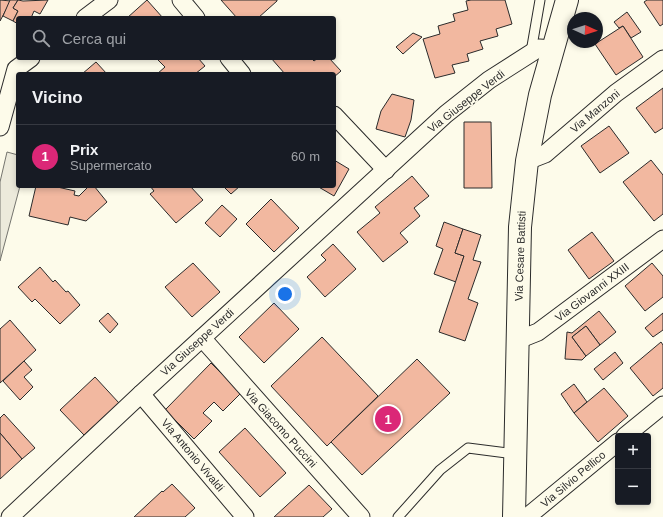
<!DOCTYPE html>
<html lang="it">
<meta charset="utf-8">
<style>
:root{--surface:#171b24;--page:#242831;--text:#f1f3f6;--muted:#9ea1a6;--line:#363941;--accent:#db2777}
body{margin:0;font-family:Helvetica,sans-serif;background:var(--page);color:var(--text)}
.controls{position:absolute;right:12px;bottom:12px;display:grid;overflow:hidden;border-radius:4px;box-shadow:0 2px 6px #0003}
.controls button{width:36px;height:36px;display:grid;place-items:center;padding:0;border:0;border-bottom:1px solid var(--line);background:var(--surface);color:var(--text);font:20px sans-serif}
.compass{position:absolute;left:567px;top:12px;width:36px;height:36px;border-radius:50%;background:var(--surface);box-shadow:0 2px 6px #0003;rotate:93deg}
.you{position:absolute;left:285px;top:294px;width:14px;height:14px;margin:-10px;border:3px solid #fff;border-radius:50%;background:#1a73e8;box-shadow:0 0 0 6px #1a73e833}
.badge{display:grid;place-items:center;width:26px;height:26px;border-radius:50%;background:var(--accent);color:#fff;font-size:13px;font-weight:700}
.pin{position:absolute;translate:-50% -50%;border:2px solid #fff;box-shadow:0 1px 4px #0006}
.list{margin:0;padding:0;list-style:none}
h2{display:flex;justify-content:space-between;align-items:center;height:52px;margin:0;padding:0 16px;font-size:17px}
h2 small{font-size:13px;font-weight:400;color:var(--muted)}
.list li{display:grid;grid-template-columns:26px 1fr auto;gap:12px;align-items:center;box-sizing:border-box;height:64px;padding:0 16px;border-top:1px solid var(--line)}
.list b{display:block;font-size:15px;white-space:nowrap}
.list p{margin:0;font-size:13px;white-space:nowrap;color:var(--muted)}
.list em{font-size:13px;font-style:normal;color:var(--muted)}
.icon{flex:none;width:22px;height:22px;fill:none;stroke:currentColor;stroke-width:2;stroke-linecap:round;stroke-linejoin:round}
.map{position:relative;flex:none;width:663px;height:517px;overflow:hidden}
.search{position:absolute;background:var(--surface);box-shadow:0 2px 6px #0003;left:16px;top:16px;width:320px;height:44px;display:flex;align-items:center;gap:10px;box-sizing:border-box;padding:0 14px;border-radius:4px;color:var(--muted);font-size:15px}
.panel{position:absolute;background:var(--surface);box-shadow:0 2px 6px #0003;left:16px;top:72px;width:320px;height:116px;border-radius:4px}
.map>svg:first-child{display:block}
.parking{fill:#eceadb;stroke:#74746e}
.building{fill:#f2b8a0;stroke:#2b2b2b}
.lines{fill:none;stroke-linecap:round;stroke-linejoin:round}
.lane-casing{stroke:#2b2b2b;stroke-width:11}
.street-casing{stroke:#2b2b2b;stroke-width:19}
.primary-casing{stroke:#2b2b2b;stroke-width:24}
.lane{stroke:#fdfbea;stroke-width:9}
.street{stroke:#fdfbea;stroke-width:17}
.primary{stroke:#fdfbea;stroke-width:22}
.labels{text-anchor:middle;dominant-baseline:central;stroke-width:3;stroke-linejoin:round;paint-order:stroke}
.street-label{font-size:11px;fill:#2b2b2b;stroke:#fdfbea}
</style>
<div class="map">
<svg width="663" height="517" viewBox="0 0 663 517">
<rect width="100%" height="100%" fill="#fdfbea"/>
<!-- parking -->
<path class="parking" d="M 7,152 L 18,155 L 18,186 L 20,186 L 0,261 L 0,182 Z"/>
<!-- building -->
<g class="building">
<path d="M 0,0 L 11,1 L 0,21 Z"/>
<path d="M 10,0 L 18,0 L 13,8 L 18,11 L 13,21 L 3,16 Z"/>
<path d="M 18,0 L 23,1 L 48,0 L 40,14 L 34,11 L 31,18 L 18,18 L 18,24 L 13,21 L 18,11 L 13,8 Z"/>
<path d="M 147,0 L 163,18 L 127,18 Z"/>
<path d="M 221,0 L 277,0 L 277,1 L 258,18 L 237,18 Z"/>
<path d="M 471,0 L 505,0 L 512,24 L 496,29 L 498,36 L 480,41 L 483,49 L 467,54 L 469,61 L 452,65 L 455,73 L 435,78 L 423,39 L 440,34 L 438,26 L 455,21 L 453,14 L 468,10 L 466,1 Z"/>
<path d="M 647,0 L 663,0 L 663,24 L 660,26 L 644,2 Z"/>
<path d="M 627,12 L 641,32 L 631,38 L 623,26 L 619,28 L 614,22 Z"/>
<path d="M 623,26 L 643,57 L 616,75 L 595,44 Z"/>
<path d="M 413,33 L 422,37 L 403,54 L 396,47 Z"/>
<path d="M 156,58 L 198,58 L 205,66 L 195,74 L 157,74 L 165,67 Z"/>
<path d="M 271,58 L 311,58 L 314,61 L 318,58 L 329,58 L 341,71 L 334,77 L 334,74 L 285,74 Z"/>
<path d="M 96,62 L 107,74 L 82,74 Z"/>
<path d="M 663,88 L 663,128 L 655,133 L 636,108 Z"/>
<path d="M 392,94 L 414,100 L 411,120 L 405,137 L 376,129 L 381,111 Z"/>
<path d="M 464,122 L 491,122 L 492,188 L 464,188 Z"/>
<path d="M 609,126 L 629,153 L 600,173 L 581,146 Z"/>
<path d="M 334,160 L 349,169 L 334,196 L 317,186 L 334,186 Z"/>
<path d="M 651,160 L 663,175 L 663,214 L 654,221 L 623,182 Z"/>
<path d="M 412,176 L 429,196 L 414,208 L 420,216 L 400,233 L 408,242 L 383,262 L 357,232 L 380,213 L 375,207 Z"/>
<path d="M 36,186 L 53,186 L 75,191 L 74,195 L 79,196 L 89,186 L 94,186 L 107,202 L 86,221 L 70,217 L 68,225 L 29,216 Z"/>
<path d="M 150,186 L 190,186 L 203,200 L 176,223 L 150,194 L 154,191 Z"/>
<path d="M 223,186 L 240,186 L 231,194 Z"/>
<path d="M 271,199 L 299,228 L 274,252 L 246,224 Z"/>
<path d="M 222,205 L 237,219 L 220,237 L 205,223 Z"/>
<path d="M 444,222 L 463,229 L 455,253 L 464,256 L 456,282 L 434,274 L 443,249 L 436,246 Z"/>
<path d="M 463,229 L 481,235 L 473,260 L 481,262 L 468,299 L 478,303 L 465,341 L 439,332 L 464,256 L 455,253 Z"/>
<path d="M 592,232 L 614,261 L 589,279 L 568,250 Z"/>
<path d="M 333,244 L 356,269 L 325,297 L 307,277 L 326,260 L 321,255 Z"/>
<path d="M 193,263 L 220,292 L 192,317 L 165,287 Z"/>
<path d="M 652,263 L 663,276 L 663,297 L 645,311 L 625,286 Z"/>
<path d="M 40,267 L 53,282 L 55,280 L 66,292 L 68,291 L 80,305 L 60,324 L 35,299 L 32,302 L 18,287 Z"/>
<path d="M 274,303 L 299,329 L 264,363 L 239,337 Z"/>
<path d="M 599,311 L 616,332 L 600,345 L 586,326 L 572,337 L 586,356 L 582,360 L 565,359 L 567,332 L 572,333 Z"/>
<path d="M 108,313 L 118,324 L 110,333 L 99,321 Z"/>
<path d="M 663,313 L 663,330 L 653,337 L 645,328 Z"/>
<path d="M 10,320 L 36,350 L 0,383 L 0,329 Z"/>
<path d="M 586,326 L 600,345 L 586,356 L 572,337 Z"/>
<path d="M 322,337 L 378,396 L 327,446 L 271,386 Z"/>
<path d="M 661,342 L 663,345 L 663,388 L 653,396 L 630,368 Z"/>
<path d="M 615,352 L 623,363 L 603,380 L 594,369 Z"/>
<path d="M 417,359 L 450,393 L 362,475 L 331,442 Z"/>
<path d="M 24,361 L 32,370 L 24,377 L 33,387 L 20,400 L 3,381 Z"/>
<path d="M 211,363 L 241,393 L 223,411 L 214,402 L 203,413 L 212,421 L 194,439 L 165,410 Z"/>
<path d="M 95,377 L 119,403 L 84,435 L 60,410 Z"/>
<path d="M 574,384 L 587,402 L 574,413 L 561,394 Z"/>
<path d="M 604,388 L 628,416 L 598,442 L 574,413 Z"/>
<path d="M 4,414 L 35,448 L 22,459 L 0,433 L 0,418 Z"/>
<path d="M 245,428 L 286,473 L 260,497 L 219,452 Z"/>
<path d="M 0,433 L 22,459 L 0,479 Z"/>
<path d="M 172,484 L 195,508 L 185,517 L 134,517 L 162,491 L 163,492 Z"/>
<path d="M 309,485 L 332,509 L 323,517 L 274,517 Z"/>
</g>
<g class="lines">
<defs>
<g id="lane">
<path d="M 531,52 L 540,0"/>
<path d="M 398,517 L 440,470 L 468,448 L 515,454"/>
</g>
<g id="street">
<path d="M 181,0 L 196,18"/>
<path d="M 85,18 L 109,0"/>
<path d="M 229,58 L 242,74"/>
<path d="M 334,115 L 386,170"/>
<path d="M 0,127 L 16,69 L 31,58"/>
<path d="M 527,161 L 545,154 L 616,93 L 663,59"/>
<path d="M 202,338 L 361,517"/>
<path d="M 518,340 L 538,332 L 663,239"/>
<path d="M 141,394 L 245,517"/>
<path d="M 625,436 L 663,405"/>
<path d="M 10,517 L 141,394 L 446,114 L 489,80 L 539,48 L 554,49"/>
<path d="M 527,517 L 618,442"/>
</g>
<path id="primary" d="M 514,517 L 520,227 L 527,161 L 540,95 L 567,0"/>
</defs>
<!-- lane casing -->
<use href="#lane" class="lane-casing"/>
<!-- street casing -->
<use href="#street" class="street-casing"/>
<!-- primary casing -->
<use href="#primary" class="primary-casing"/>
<!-- lane -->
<use href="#lane" class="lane"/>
<!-- street -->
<use href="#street" class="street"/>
<!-- primary -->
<use href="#primary" class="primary"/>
</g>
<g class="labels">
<!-- street labels -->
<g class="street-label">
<text transform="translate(466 101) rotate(-38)">Via Giuseppe Verdi</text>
<text transform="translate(595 111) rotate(-40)">Via Manzoni</text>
<text transform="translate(520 256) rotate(-88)">Via Cesare Battisti</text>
<text transform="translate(592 292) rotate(-37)">Via Giovanni XXIII</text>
<text transform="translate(197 342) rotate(-42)">Via Giuseppe Verdi</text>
<text transform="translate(281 428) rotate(48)">Via Giacomo Puccini</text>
<text transform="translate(193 455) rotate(50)">Via Antonio Vivaldi</text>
<text transform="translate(573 479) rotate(-40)">Via Silvio Pellico</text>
</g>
</g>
</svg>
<div class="controls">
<button>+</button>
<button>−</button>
</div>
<svg class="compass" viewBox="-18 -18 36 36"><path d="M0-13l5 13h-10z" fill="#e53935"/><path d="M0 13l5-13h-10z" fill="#9ea1a6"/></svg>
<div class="you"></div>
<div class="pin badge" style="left:388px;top:419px">1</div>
<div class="search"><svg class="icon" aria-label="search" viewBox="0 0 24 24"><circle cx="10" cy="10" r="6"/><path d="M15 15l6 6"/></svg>Cerca qui</div>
<section class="panel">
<h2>Vicino<small></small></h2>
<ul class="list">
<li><span class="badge">1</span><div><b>Prix</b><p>Supermercato</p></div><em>60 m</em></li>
</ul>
</section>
</div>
